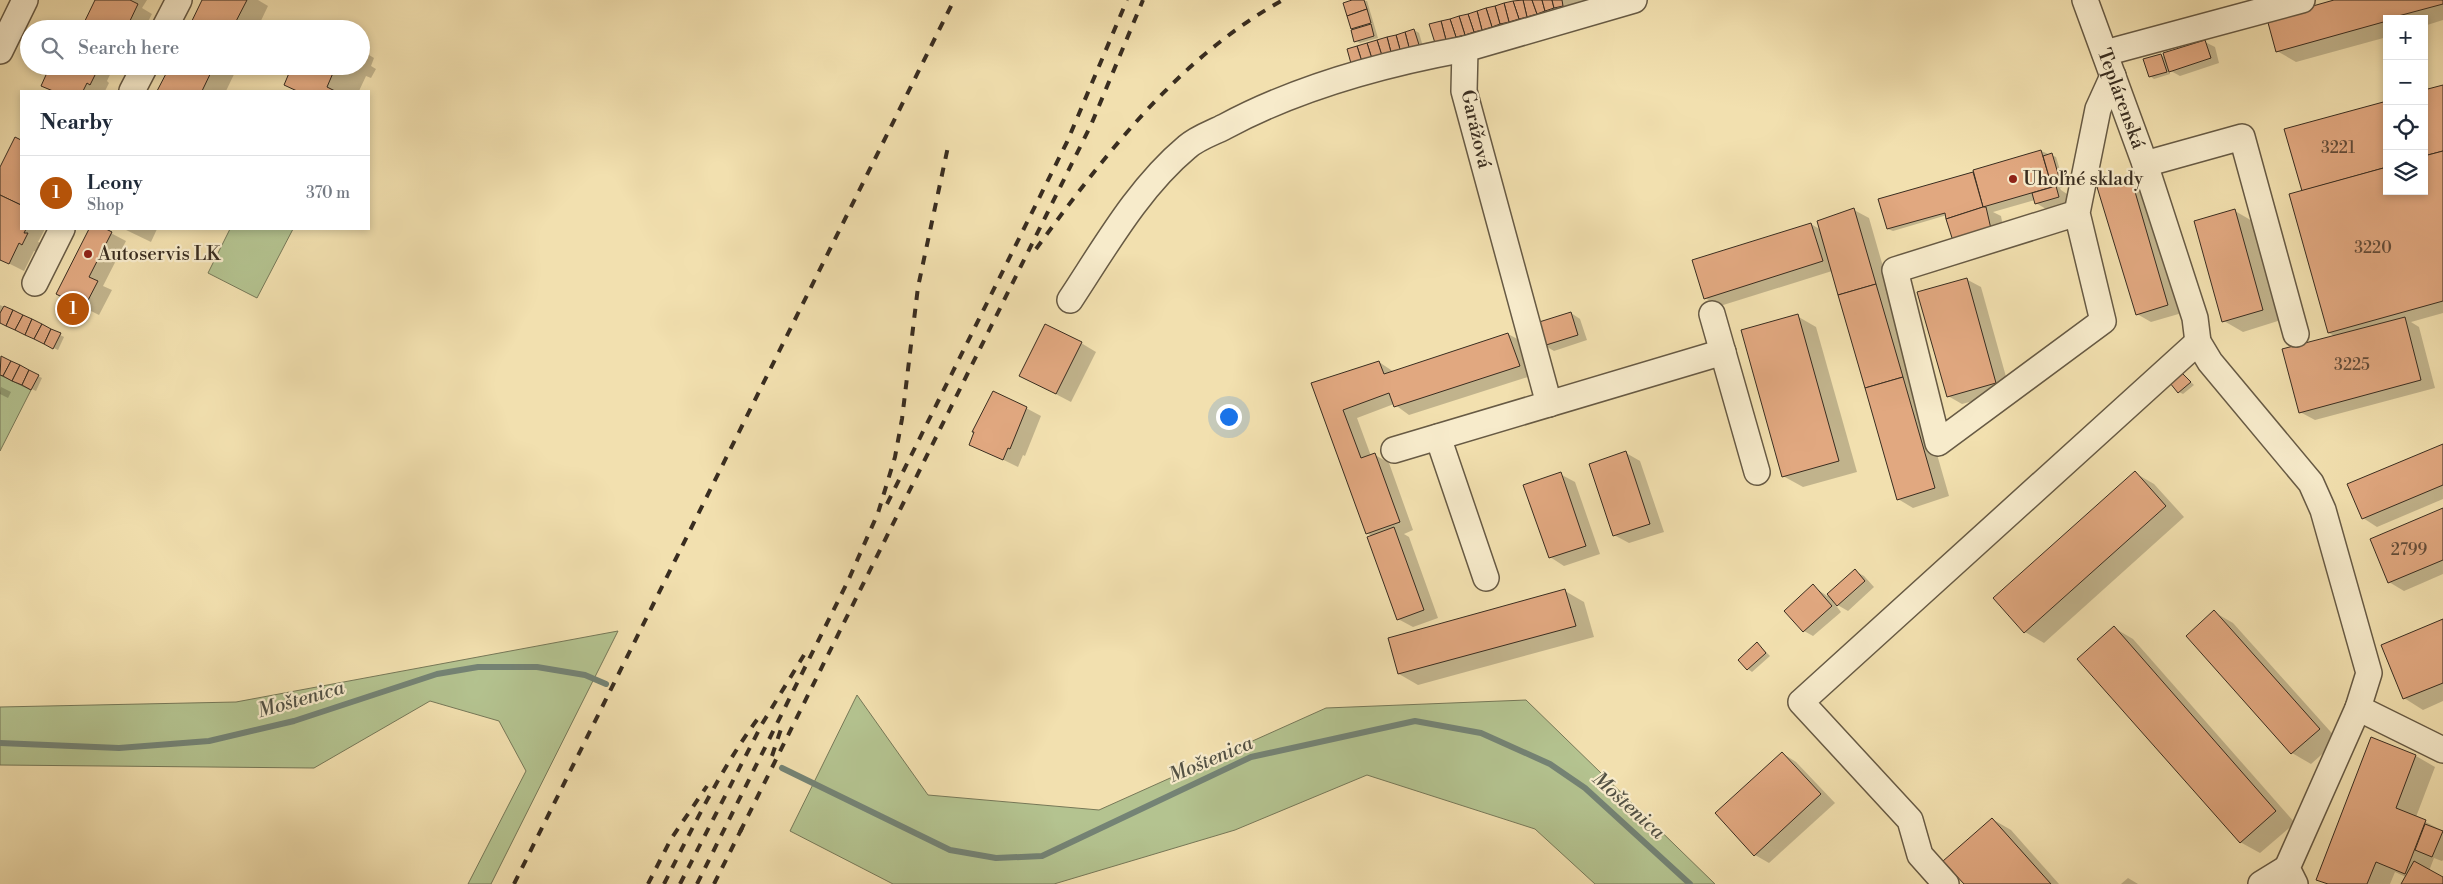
<!DOCTYPE html>
<meta charset="utf-8">
<style>
:root{--surface:#fff;--page:#f2f2f3;--text:#1f2937;--muted:#747a83;--line:#e0e1e3;--accent:#b45309}
body{margin:0;font-family:"Libre Bodoni",serif;background:var(--page);color:var(--text)}
.controls{position:absolute;right:15px;top:15px;display:grid;overflow:hidden;border-radius:0px;box-shadow:0 2px 8px #0003}
.controls button{width:45px;height:45px;display:grid;place-items:center;padding:0;border:0;border-bottom:1px solid var(--line);background:var(--surface);color:var(--text);font:25px sans-serif}
.you{position:absolute;left:1228px;top:416px;width:18px;height:18px;margin:-12px;border:4px solid #fff;border-radius:50%;background:#1a73e8;box-shadow:0 0 0 8px #1a73e833}
.badge{display:grid;place-items:center;width:32px;height:32px;border-radius:50%;background:var(--accent);color:#fff;font-size:16px;font-weight:700}
.pin{position:absolute;translate:-50% -50%;border:2px solid #fff;box-shadow:0 1px 5px #0006}
.list{margin:0;padding:0;list-style:none}
h2{display:flex;justify-content:space-between;align-items:center;height:65px;margin:0;padding:0 20px;font-size:21px}
h2 small{font-size:16px;font-weight:400;color:var(--muted)}
.list li{display:grid;grid-template-columns:32px 1fr auto;gap:15px;align-items:center;box-sizing:border-box;height:75px;padding:0 20px;border-top:1px solid var(--line)}
.list b{display:block;font-size:19px;white-space:nowrap}
.list p{margin:0;font-size:16px;white-space:nowrap;color:var(--muted)}
.list em{font-size:16px;font-style:normal;color:var(--muted)}
.icon{flex:none;width:28px;height:28px;fill:none;stroke:currentColor;stroke-width:2;stroke-linecap:round;stroke-linejoin:round}
.map{position:relative;flex:none;width:2443px;height:884px;overflow:hidden}
.search{position:absolute;background:var(--surface);box-shadow:0 2px 8px #0003;left:20px;top:20px;width:350px;height:55px;display:flex;align-items:center;gap:12px;box-sizing:border-box;padding:0 18px;border-radius:28px;color:var(--muted);font-size:19px}
.panel{position:absolute;background:var(--surface);box-shadow:0 2px 8px #0003;left:20px;top:90px;width:350px;height:140px;border-radius:0px}
.map>svg:first-child{display:block}
.green{fill:#b4c390;stroke:#767858}
.shadow{fill:#0003}
.lines{fill:none;stroke-linecap:round;stroke-linejoin:round}
.stream{stroke:#748375;stroke-width:6}
.building{fill:#e1a880;stroke:#392d20}
.minor-casing{stroke:#675a44;stroke-width:28}
.minor{stroke:#f7ebcb;stroke-width:25}
.rail{stroke:#392d20;stroke-width:4;stroke-dasharray:9 9;stroke-linecap:butt}
.poi-dot{fill:#8f2418;stroke:#f7ebcb;stroke-width:2}
.labels{text-anchor:middle;dominant-baseline:central;stroke-width:4.5;stroke-linejoin:round;paint-order:stroke}
.number-label{font-size:16px;fill:#634c38}
.street-label{font-size:19px;fill:#392d20;stroke:#f7ebcb}
.poi-label{font-size:19px;fill:#392d20;stroke:#f7ebcb;text-anchor:start}
.water-label{font-size:20px;font-style:italic;fill:#525144;stroke:#f7ebcb}
</style>
<div class="map">
<svg width="2443" height="884" viewBox="0 0 2443 884">
<rect width="100%" height="100%" fill="#f2e0af"/>
<filter id="stains"><feTurbulence type="fractalNoise" baseFrequency=".004" numOctaves="4"/><feColorMatrix values="0 0 0 0 .2 0 0 0 0 .09 0 0 0 0 .02 0 0 0 .5 -.17"/></filter>
<radialGradient id="worn" r=".72"><stop offset=".6" stop-color="#630" stop-opacity="0"/><stop offset="1" stop-color="#630" stop-opacity=".3"/></radialGradient>
<!-- green -->
<g class="green">
<path d="M 230,229 L 293,229 L 257,298 L 208,273 Z"/>
<path d="M 0,375 L 31,390 L 0,451 Z"/>
<path d="M 618,631 L 491,884 L 468,884 L 526,771 L 499,721 L 430,701 L 314,768 L 0,765 L 0,707 L 236,702 Z"/>
<path d="M 857,695 L 928,795 L 1099,810 L 1326,708 L 1526,700 L 1715,884 L 1595,884 L 1535,829 L 1367,775 L 1235,830 L 1054,884 L 893,884 L 790,831 Z"/>
</g>
<!-- shadow -->
<g class="shadow">
<path d="M 97,0 L 147,0 L 142,8 L 152,14 L 144,29 L 83,29 Z"/>
<path d="M 204,0 L 258,0 L 268,6 L 257,29 L 189,29 Z"/>
<path d="M 1356,0 L 1367,1 L 1378,38 L 1360,43 L 1356,41 L 1345,3 Z"/>
<path d="M 1518,0 L 1595,0 L 1440,45 L 1431,25 Z"/>
<path d="M 2338,0 L 2443,0 L 2443,20 L 2424,26 L 2424,19 L 2387,19 L 2387,37 L 2296,62 L 2277,51 Z"/>
<path d="M 1414,30 L 1419,33 L 1424,50 L 1354,67 Z"/>
<path d="M 2205,42 L 2215,47 L 2219,63 L 2180,76 L 2169,70 L 2170,74 L 2154,79 L 2150,76 L 2161,55 L 2166,58 Z"/>
<path d="M 361,50 L 374,58 L 371,66 L 376,69 L 371,78 L 366,76 L 359,91 L 297,91 L 285,84 L 294,66 L 361,66 Z"/>
<path d="M 52,66 L 114,66 L 107,81 L 109,83 L 105,91 L 51,91 L 42,85 Z"/>
<path d="M 171,66 L 238,66 L 226,91 L 159,91 Z"/>
<path d="M 2443,86 L 2443,313 L 2411,322 L 2419,327 L 2435,388 L 2315,420 L 2300,412 L 2336,337 L 2329,333 L 2387,191 L 2424,191 Z"/>
<path d="M 15,139 L 21,142 L 21,229 L 45,229 L 38,242 L 41,243 L 37,252 L 34,251 L 24,271 L 0,259 L 0,170 Z"/>
<path d="M 2041,151 L 2056,157 L 2065,186 L 2060,188 L 2061,190 L 2070,196 L 2073,205 L 2051,212 L 2036,203 L 2035,200 L 1993,212 L 2001,216 L 2005,237 L 1947,215 L 1893,231 L 1888,229 L 1880,200 Z"/>
<path d="M 2131,179 L 2146,188 L 2182,313 L 2151,322 L 2137,314 Z"/>
<path d="M 1854,210 L 1869,218 L 1949,496 L 1913,508 L 1898,499 L 1832,271 L 1720,306 L 1705,298 L 1811,224 L 1821,230 Z"/>
<path d="M 2235,211 L 2254,222 L 2281,320 L 2243,332 L 2224,321 Z"/>
<path d="M 90,229 L 103,229 L 126,241 L 103,286 L 112,290 L 99,315 L 89,310 L 83,321 L 63,310 L 69,300 L 58,294 Z"/>
<path d="M 124,229 L 157,229 L 151,242 Z"/>
<path d="M 1966,279 L 1981,287 L 2010,391 L 1962,404 L 1948,396 Z"/>
<path d="M 0,305 L 64,337 L 58,350 L 0,322 Z"/>
<path d="M 1571,313 L 1580,319 L 1587,340 L 1554,351 L 1544,345 Z"/>
<path d="M 1797,316 L 1816,327 L 1857,472 L 1803,487 L 1783,476 Z"/>
<path d="M 1508,334 L 1523,342 L 1534,375 L 1409,415 L 1394,404 L 1357,418 L 1371,456 L 1375,455 L 1389,463 L 1413,530 L 1404,534 L 1409,537 L 1438,618 L 1413,627 L 1398,619 L 1372,536 L 1367,533 L 1313,384 L 1379,362 L 1394,372 Z"/>
<path d="M 1081,343 L 1096,352 L 1071,402 L 1021,376 Z"/>
<path d="M 0,357 L 42,378 L 36,391 L 0,374 Z"/>
<path d="M 2182,374 L 2194,385 L 2183,394 L 2179,392 Z"/>
<path d="M 1,387 L 11,392 L 8,398 L 0,394 Z"/>
<path d="M 1026,408 L 1041,416 L 1025,456 L 1023,455 L 1018,467 L 971,444 Z"/>
<path d="M 2443,445 L 2443,499 L 2377,527 L 2363,518 Z"/>
<path d="M 1626,453 L 1640,461 L 1664,532 L 1629,543 L 1614,535 Z"/>
<path d="M 2135,473 L 2154,484 L 2184,517 L 2044,643 L 2025,632 Z"/>
<path d="M 1560,474 L 1575,482 L 1600,554 L 1564,566 L 1550,557 Z"/>
<path d="M 2443,509 L 2443,574 L 2404,591 L 2389,582 Z"/>
<path d="M 1855,571 L 1864,576 L 1874,587 L 1848,611 L 1834,603 L 1841,612 L 1813,636 L 1804,631 L 1813,586 L 1827,596 Z"/>
<path d="M 1565,591 L 1584,602 L 1594,637 L 1418,685 L 1399,674 Z"/>
<path d="M 2214,612 L 2233,623 L 2338,740 L 2311,764 L 2292,753 Z"/>
<path d="M 2443,620 L 2443,701 L 2423,710 L 2404,698 Z"/>
<path d="M 2114,628 L 2133,639 L 2295,823 L 2260,853 L 2240,842 Z"/>
<path d="M 1757,643 L 1770,656 L 1752,672 L 1748,669 Z"/>
<path d="M 2371,739 L 2416,756 L 2435,767 L 2416,817 L 2443,831 L 2443,860 L 2442,861 L 2434,858 L 2429,871 L 2443,878 L 2443,884 L 2402,884 L 2406,877 L 2395,872 L 2390,884 L 2327,884 L 2318,879 Z"/>
<path d="M 1782,753 L 1796,762 L 1835,803 L 1769,863 L 1755,855 Z"/>
<path d="M 1992,819 L 2011,830 L 2059,884 L 1965,884 Z"/>
<path d="M 2128,878 L 2138,884 L 2121,884 Z"/>
</g>
<g class="lines">
<!-- stream -->
<g class="stream">
<path d="M 0,743 L 119,748 L 209,741 L 294,721 L 437,674 L 478,667 L 537,667 L 585,675 L 606,684"/>
<path d="M 782,768 L 950,850 L 996,858 L 1042,856 L 1251,757 L 1415,721 L 1481,733 L 1550,764 L 1585,788 L 1690,884"/>
</g>
</g>
<!-- building -->
<g class="building">
<path d="M 95,0 L 130,0 L 138,4 L 128,25 L 131,26 L 130,29 L 81,29 Z"/>
<path d="M 202,0 L 247,0 L 232,29 L 188,29 Z"/>
<path d="M 1352,0 L 1364,0 L 1367,9 L 1347,16 L 1343,3 Z"/>
<path d="M 1523,0 L 1532,0 L 1537,14 L 1527,17 Z"/>
<path d="M 1523,0 L 1527,17 L 1519,19 L 1513,1 Z"/>
<path d="M 1532,0 L 1542,0 L 1545,11 L 1537,14 Z"/>
<path d="M 1542,0 L 1552,0 L 1554,8 L 1545,11 Z"/>
<path d="M 1552,0 L 1562,0 L 1563,6 L 1554,8 Z"/>
<path d="M 2334,0 L 2443,0 L 2443,4 L 2387,19 L 2387,21 L 2276,52 L 2267,19 Z"/>
<path d="M 1513,1 L 1519,19 L 1509,22 L 1504,3 Z"/>
<path d="M 1504,3 L 1509,22 L 1500,24 L 1495,6 Z"/>
<path d="M 1495,6 L 1500,24 L 1492,27 L 1486,8 Z"/>
<path d="M 1486,8 L 1492,27 L 1482,30 L 1477,11 Z"/>
<path d="M 1367,9 L 1371,23 L 1351,29 L 1347,16 Z"/>
<path d="M 1477,11 L 1482,30 L 1474,32 L 1468,14 Z"/>
<path d="M 1468,14 L 1474,32 L 1465,35 L 1459,16 Z"/>
<path d="M 1459,16 L 1465,35 L 1456,37 L 1450,19 Z"/>
<path d="M 1450,19 L 1456,37 L 1446,40 L 1441,21 Z"/>
<path d="M 1441,21 L 1446,40 L 1435,43 L 1429,24 Z"/>
<path d="M 1371,24 L 1374,36 L 1354,42 L 1351,30 Z"/>
<path d="M 1414,29 L 1420,48 L 1410,51 L 1405,32 Z"/>
<path d="M 1405,32 L 1410,51 L 1401,53 L 1396,35 Z"/>
<path d="M 1396,35 L 1401,53 L 1392,56 L 1387,37 Z"/>
<path d="M 1387,37 L 1392,56 L 1383,59 L 1377,40 Z"/>
<path d="M 1377,40 L 1383,59 L 1373,62 L 1367,43 Z"/>
<path d="M 2205,40 L 2211,58 L 2169,72 L 2163,53 Z"/>
<path d="M 1367,43 L 1373,62 L 1363,65 L 1357,46 Z"/>
<path d="M 1357,46 L 1363,65 L 1352,67 L 1347,49 Z"/>
<path d="M 2161,54 L 2167,72 L 2149,77 L 2143,59 Z"/>
<path d="M 50,66 L 95,66 L 93,72 L 96,73 L 90,85 L 87,83 L 83,91 L 53,91 L 41,86 Z"/>
<path d="M 170,66 L 214,66 L 202,91 L 157,91 Z"/>
<path d="M 292,66 L 336,66 L 327,87 L 335,91 L 297,91 L 284,85 Z"/>
<path d="M 2443,85 L 2443,151 L 2424,156 L 2424,90 Z"/>
<path d="M 2387,101 L 2387,167 L 2302,191 L 2284,129 Z"/>
<path d="M 15,137 L 21,140 L 21,205 L 0,195 L 0,167 Z"/>
<path d="M 2041,150 L 2052,187 L 1983,207 L 1973,170 Z"/>
<path d="M 2443,151 L 2443,301 L 2328,333 L 2289,194 L 2387,167 L 2387,191 L 2424,191 L 2424,156 Z"/>
<path d="M 2052,153 L 2061,184 L 2052,187 L 2043,156 Z"/>
<path d="M 1973,172 L 1983,207 L 1946,219 L 1945,213 L 1887,229 L 1878,199 Z"/>
<path d="M 2131,178 L 2168,305 L 2136,315 L 2097,187 Z"/>
<path d="M 2056,186 L 2059,197 L 2035,204 L 2032,193 Z"/>
<path d="M 0,195 L 21,205 L 21,229 L 26,229 L 24,233 L 28,233 L 22,245 L 19,243 L 9,264 L 0,260 Z"/>
<path d="M 1983,207 L 1986,207 L 1991,229 L 1953,241 L 1946,219 Z"/>
<path d="M 1854,208 L 1876,284 L 1838,295 L 1817,221 Z"/>
<path d="M 2235,209 L 2263,310 L 2222,322 L 2194,221 Z"/>
<path d="M 1811,223 L 1823,261 L 1704,299 L 1692,260 Z"/>
<path d="M 89,229 L 106,229 L 112,232 L 89,277 L 98,281 L 84,308 L 56,294 Z"/>
<path d="M 1967,278 L 1996,383 L 1947,397 L 1917,292 Z"/>
<path d="M 1876,284 L 1903,377 L 1865,388 L 1838,295 Z"/>
<path d="M 67,300 L 84,308 L 79,320 L 62,311 Z"/>
<path d="M 4,306 L 13,310 L 6,326 L 0,323 L 0,313 Z"/>
<path d="M 13,310 L 23,315 L 15,330 L 6,326 Z"/>
<path d="M 1571,312 L 1578,335 L 1543,346 L 1536,323 Z"/>
<path d="M 1798,314 L 1839,461 L 1782,477 L 1741,330 Z"/>
<path d="M 23,315 L 32,319 L 25,335 L 15,330 Z"/>
<path d="M 2405,317 L 2421,380 L 2299,413 L 2282,349 Z"/>
<path d="M 32,319 L 42,324 L 34,339 L 25,335 Z"/>
<path d="M 42,324 L 51,329 L 44,344 L 34,339 Z"/>
<path d="M 1045,324 L 1082,342 L 1056,394 L 1019,376 Z"/>
<path d="M 51,329 L 61,333 L 53,349 L 44,344 Z"/>
<path d="M 1508,333 L 1520,366 L 1394,407 L 1389,393 L 1343,410 L 1361,458 L 1375,453 L 1400,522 L 1366,534 L 1311,383 L 1379,361 L 1384,374 Z"/>
<path d="M 1,356 L 11,361 L 3,376 L 0,375 Z"/>
<path d="M 11,361 L 20,365 L 12,381 L 3,376 Z"/>
<path d="M 20,365 L 29,370 L 22,385 L 12,381 Z"/>
<path d="M 29,370 L 39,375 L 31,390 L 22,385 Z"/>
<path d="M 2182,373 L 2191,382 L 2178,393 L 2170,383 Z"/>
<path d="M 1903,377 L 1935,488 L 1897,500 L 1865,388 Z"/>
<path d="M 993,391 L 1027,407 L 1010,449 L 1008,448 L 1003,460 L 969,445 L 974,432 L 972,432 Z"/>
<path d="M 2443,444 L 2443,485 L 2362,519 L 2347,484 Z"/>
<path d="M 1626,451 L 1650,524 L 1613,536 L 1589,464 Z"/>
<path d="M 2135,471 L 2166,506 L 2024,633 L 1993,598 Z"/>
<path d="M 1561,472 L 1586,546 L 1549,558 L 1523,485 Z"/>
<path d="M 2443,508 L 2443,560 L 2388,583 L 2370,539 Z"/>
<path d="M 1394,527 L 1424,610 L 1397,620 L 1367,537 Z"/>
<path d="M 1855,569 L 1865,581 L 1837,606 L 1827,594 Z"/>
<path d="M 1813,584 L 1832,606 L 1803,632 L 1784,611 Z"/>
<path d="M 1565,589 L 1576,626 L 1398,674 L 1388,638 Z"/>
<path d="M 2214,610 L 2320,729 L 2291,754 L 2186,636 Z"/>
<path d="M 2443,619 L 2443,683 L 2403,699 L 2381,645 Z"/>
<path d="M 2114,626 L 2276,811 L 2240,843 L 2077,659 Z"/>
<path d="M 1757,642 L 1766,653 L 1747,670 L 1738,660 Z"/>
<path d="M 2371,737 L 2416,755 L 2396,808 L 2426,820 L 2405,874 L 2376,862 L 2367,884 L 2328,884 L 2316,880 Z"/>
<path d="M 1782,752 L 1821,794 L 1754,856 L 1715,813 Z"/>
<path d="M 1992,818 L 2051,884 L 1964,884 L 1943,861 Z"/>
<path d="M 2425,824 L 2443,831 L 2432,857 L 2415,850 Z"/>
<path d="M 2414,861 L 2443,877 L 2443,884 L 2401,884 Z"/>
</g>
<g class="lines">
<defs>
<g id="minor">
<path id="s1" d="M 2085,0 L 2145,164 L 2195,318 L 2198,342 L 2210,362 L 2311,483 L 2323,510 L 2369,673 L 2358,708 L 2287,868 L 2295,884"/>
<path d="M 164,29 L 179,0"/>
<path d="M 0,51 L 25,0"/>
<path d="M 2105,53 L 2302,0"/>
<path d="M 132,91 L 145,66"/>
<path d="M 2145,164 L 2242,137 L 2296,334"/>
<path d="M 2077,213 L 2103,321 L 1938,443 L 1895,270 L 2077,213 L 2098,109 L 2113,76"/>
<path d="M 35,283 L 62,229"/>
<path d="M 1070,300 C 1105,247 1138,188 1187,147 C 1197,138 1212,133 1224,127 C 1298,87 1383,64 1465,49"/>
<path d="M 1712,314 L 1757,472"/>
<path d="M 1549,404 L 1464,91 L 1465,49 L 1634,0"/>
<path d="M 1438,437 L 1486,578"/>
<path d="M 1394,450 L 1723,352"/>
<path d="M 2358,708 L 2443,750"/>
<path d="M 1946,884 L 1920,855 L 1910,820 L 1801,702 L 2198,342"/>
<path d="M 2261,884 L 2287,868"/>
</g>
</defs>
<!-- minor casing -->
<use href="#minor" class="minor-casing"/>
<!-- minor -->
<use href="#minor" class="minor"/>
<!-- rail -->
<g class="rail">
<path d="M 1036,249 C 1104,156 1179,57 1283,0"/>
<path d="M 887,504 L 1067,142 L 1127,0"/>
<path d="M 772,756 L 783,723"/>
<path d="M 740,832 L 1091,125 L 1143,0"/>
<path d="M 514,884 L 954,0"/>
<path d="M 648,884 L 671,839 L 707,786"/>
<path d="M 664,884 C 694,825 722,766 762,713"/>
<path d="M 680,884 L 762,724 L 804,655"/>
<path d="M 697,884 L 848,581 L 878,513 L 895,457 L 902,419 L 918,287 L 949,142"/>
<path d="M 714,884 L 743,826"/>
</g>
</g>
<!-- markers -->
<g class="poi-dot">
<circle cx="2013" cy="179" r="5"/>
<circle cx="88" cy="254" r="5"/>
</g>
<g class="labels">
<!-- number labels -->
<g class="number-label">
<text x="2338" y="148">3221</text>
<text x="2373" y="248">3220</text>
<text x="2352" y="365">3225</text>
<text x="2409" y="550">2799</text>
</g>
<!-- street labels -->
<g class="street-label">
<text stroke="none"><textPath href="#s1" startOffset="105">Teplárenská</textPath></text>
<text transform="translate(1476 129) rotate(77)">Garážová</text>
</g>
<!-- poi labels -->
<g class="poi-label">
<text x="2023" y="179">Uhoľné sklady</text>
<text x="98" y="254">Autoservis LK</text>
</g>
<!-- water labels -->
<g class="water-label">
<text transform="translate(301 700) rotate(-16)">Moštenica</text>
<text transform="translate(1211 760) rotate(-23)">Moštenica</text>
<text transform="translate(1628 806) rotate(42)">Moštenica</text>
</g>
</g>
<rect width="100%" height="100%" filter="url(#stains)"/>
<rect width="100%" height="100%" fill="url(#worn)"/>
</svg>
<div class="controls">
<button>+</button>
<button>−</button>
<button><svg class="icon" aria-label="locate" viewBox="0 0 24 24"><circle cx="12" cy="12" r="6"/><path d="M12 2v4M12 18v4M2 12h4M18 12h4"/></svg></button>
<button><svg class="icon" aria-label="layers" viewBox="0 0 24 24"><path d="M12 4l9 5-9 5-9-5zM3 14l9 5 9-5"/></svg></button>
</div>
<div class="you"></div>
<div class="pin badge" style="left:73px;top:309px">1</div>
<div class="search"><svg class="icon" aria-label="search" viewBox="0 0 24 24"><circle cx="10" cy="10" r="6"/><path d="M15 15l6 6"/></svg>Search here</div>
<section class="panel">
<h2>Nearby<small></small></h2>
<ul class="list">
<li><span class="badge">1</span><div><b>Leony</b><p>Shop</p></div><em>370 m</em></li>
</ul>
</section>
</div>
